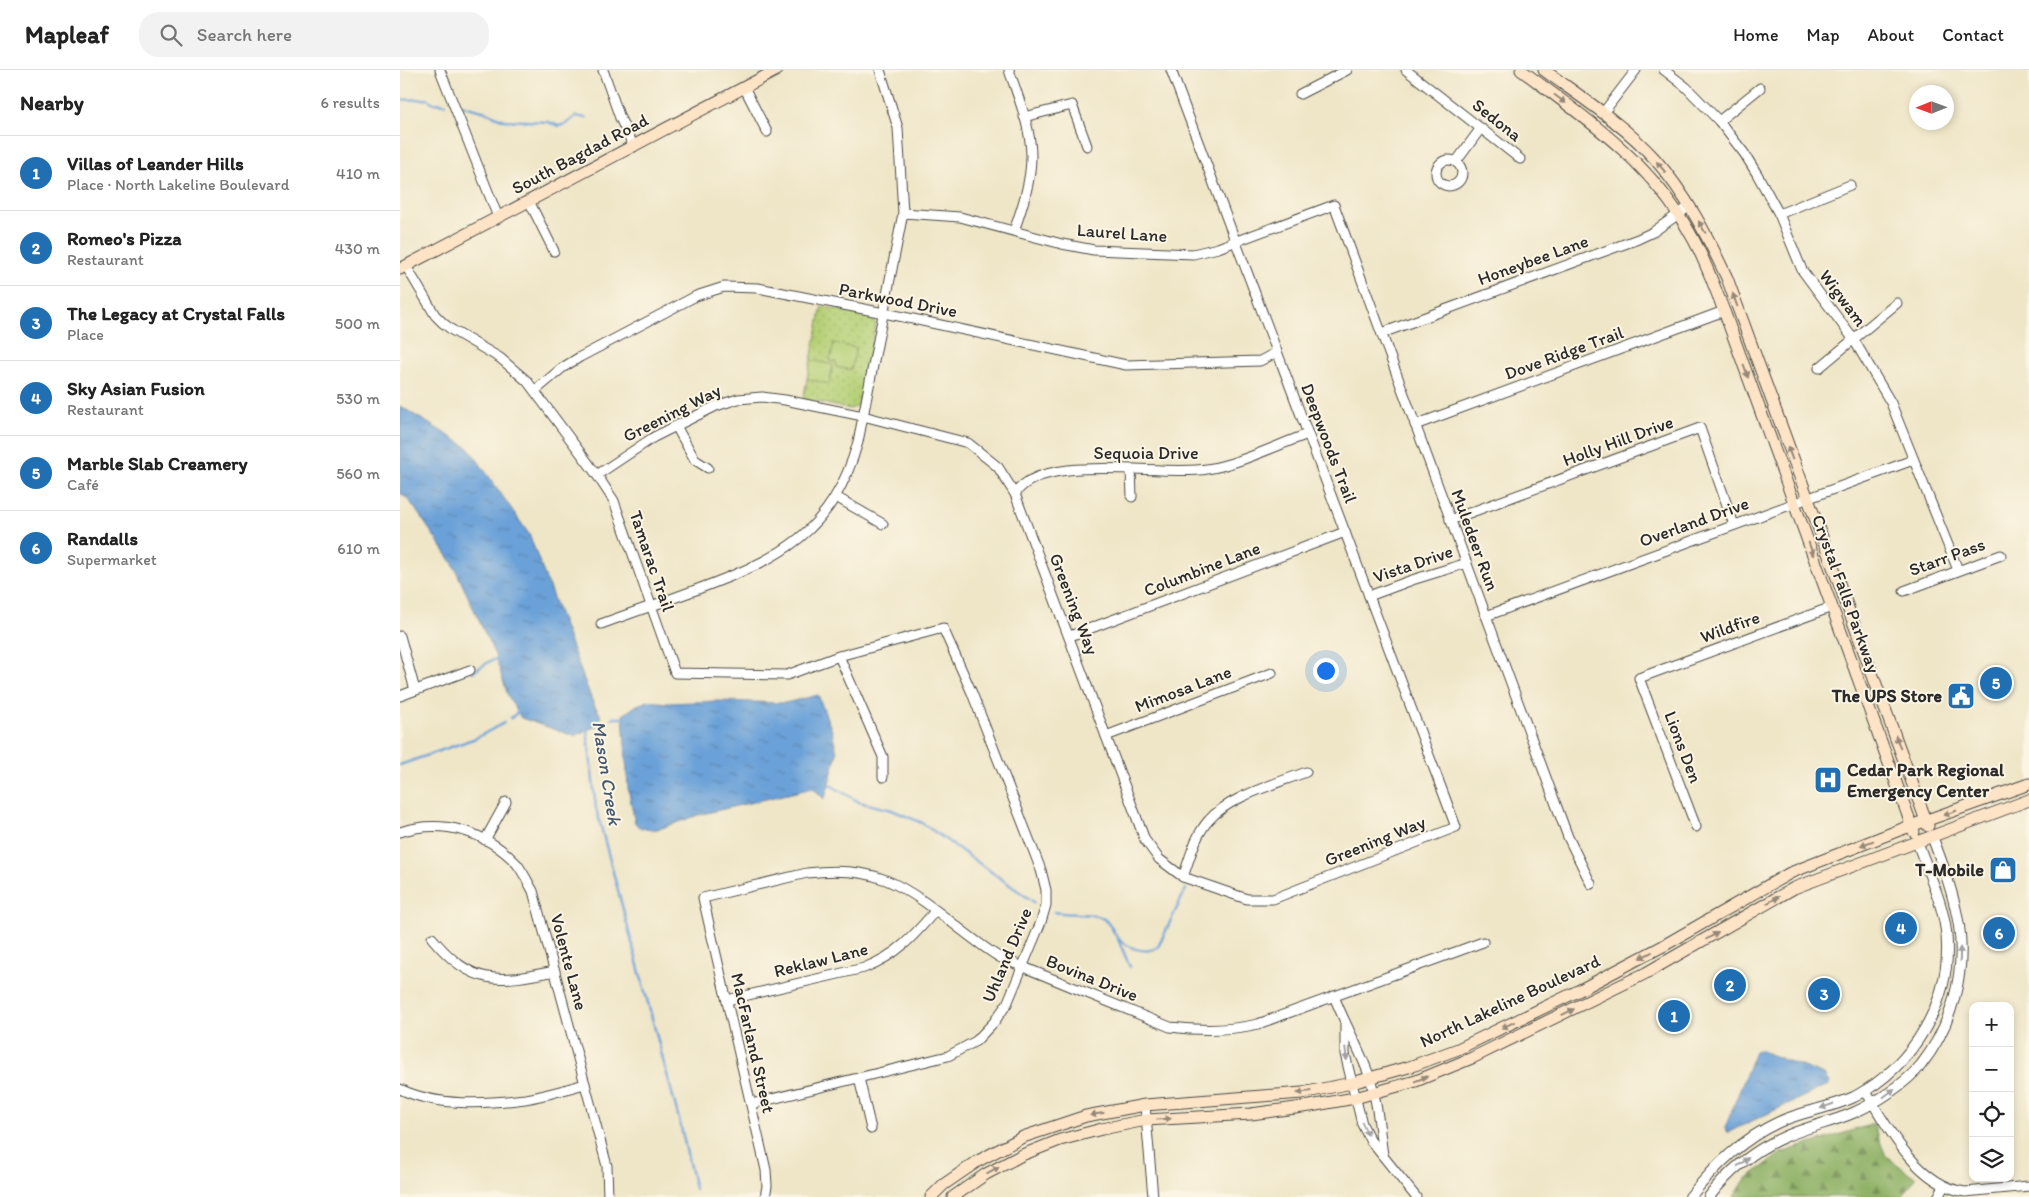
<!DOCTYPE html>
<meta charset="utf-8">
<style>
:root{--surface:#fff;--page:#f2f2f2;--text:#222;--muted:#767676;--line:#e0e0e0;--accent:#1f6fb2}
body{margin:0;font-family:Itim,sans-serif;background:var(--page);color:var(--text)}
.controls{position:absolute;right:15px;bottom:15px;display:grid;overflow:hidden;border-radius:10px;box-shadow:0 2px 8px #0003}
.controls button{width:45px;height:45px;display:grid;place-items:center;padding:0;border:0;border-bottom:1px solid var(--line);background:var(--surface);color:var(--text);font:25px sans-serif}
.compass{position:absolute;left:1509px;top:15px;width:45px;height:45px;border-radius:50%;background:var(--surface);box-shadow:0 2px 8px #0003;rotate:269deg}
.you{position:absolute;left:925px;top:600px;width:18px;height:18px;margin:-12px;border:4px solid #fff;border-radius:50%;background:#1a73e8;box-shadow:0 0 0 8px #1a73e833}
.badge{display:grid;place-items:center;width:32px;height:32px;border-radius:50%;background:var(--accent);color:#fff;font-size:16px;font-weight:700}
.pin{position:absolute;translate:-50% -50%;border:2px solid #fff;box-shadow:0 1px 5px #0006}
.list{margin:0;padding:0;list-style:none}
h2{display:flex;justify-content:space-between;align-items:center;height:65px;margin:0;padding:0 20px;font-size:21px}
h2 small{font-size:16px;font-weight:400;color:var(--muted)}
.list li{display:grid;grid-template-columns:32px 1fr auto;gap:15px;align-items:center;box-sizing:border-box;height:75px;padding:0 20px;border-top:1px solid var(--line)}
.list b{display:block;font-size:19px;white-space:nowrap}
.list p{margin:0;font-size:16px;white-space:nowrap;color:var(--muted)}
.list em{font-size:16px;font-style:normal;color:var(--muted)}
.icon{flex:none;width:28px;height:28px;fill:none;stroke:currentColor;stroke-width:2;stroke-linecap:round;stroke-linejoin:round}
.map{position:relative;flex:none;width:1629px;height:1127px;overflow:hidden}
header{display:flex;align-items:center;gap:30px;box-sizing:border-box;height:70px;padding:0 25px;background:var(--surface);border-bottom:1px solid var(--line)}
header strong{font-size:24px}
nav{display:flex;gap:28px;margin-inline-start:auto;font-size:18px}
.search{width:350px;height:45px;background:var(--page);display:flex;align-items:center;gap:12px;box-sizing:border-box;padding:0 18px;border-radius:20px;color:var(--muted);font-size:19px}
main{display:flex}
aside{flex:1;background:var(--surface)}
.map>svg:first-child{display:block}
.forest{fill:url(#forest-firs);stroke:#5e6e49}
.park{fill:url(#park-dots);stroke:#707e50}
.pitch{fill:#b5d076;stroke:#707e50}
.water{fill:url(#water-ripples);stroke:#4b6682}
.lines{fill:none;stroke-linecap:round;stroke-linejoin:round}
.stream{stroke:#6ba1d8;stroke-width:2.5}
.minor-casing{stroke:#484743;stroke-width:11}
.tertiary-casing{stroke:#484743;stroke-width:12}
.secondary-casing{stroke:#484743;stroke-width:13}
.minor{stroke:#fff;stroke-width:9}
.tertiary{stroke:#fff;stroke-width:10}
.secondary{stroke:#fee4c6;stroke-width:11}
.oneway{fill:#948878}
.oneway2{fill:#a0a0a0}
.labels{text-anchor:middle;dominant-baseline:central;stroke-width:4;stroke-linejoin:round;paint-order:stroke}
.street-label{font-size:18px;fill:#2b2b2b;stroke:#fcf5e5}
.poi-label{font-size:18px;font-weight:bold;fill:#2b2b2b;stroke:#fcf5e5;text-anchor:end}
.water-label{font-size:19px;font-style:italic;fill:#455a70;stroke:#fcf5e5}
</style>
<header>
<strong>Mapleaf</strong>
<div class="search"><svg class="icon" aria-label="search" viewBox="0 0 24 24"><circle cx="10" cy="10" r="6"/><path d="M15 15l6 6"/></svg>Search here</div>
<nav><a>Home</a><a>Map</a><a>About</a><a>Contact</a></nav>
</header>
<main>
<aside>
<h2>Nearby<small>6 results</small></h2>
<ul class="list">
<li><span class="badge">1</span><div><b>Villas of Leander Hills</b><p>Place · North Lakeline Boulevard</p></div><em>410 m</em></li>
<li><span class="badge">2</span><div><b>Romeo's Pizza</b><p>Restaurant</p></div><em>430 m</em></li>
<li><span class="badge">3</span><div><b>The Legacy at Crystal Falls</b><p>Place</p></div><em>500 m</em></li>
<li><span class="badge">4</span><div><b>Sky Asian Fusion</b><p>Restaurant</p></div><em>530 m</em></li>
<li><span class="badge">5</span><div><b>Marble Slab Creamery</b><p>Café</p></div><em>560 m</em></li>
<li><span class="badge">6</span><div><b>Randalls</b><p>Supermarket</p></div><em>610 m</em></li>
</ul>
</aside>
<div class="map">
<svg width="1629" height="1127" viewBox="0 0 1629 1127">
<defs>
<pattern id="forest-firs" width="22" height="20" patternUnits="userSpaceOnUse" patternTransform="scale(1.25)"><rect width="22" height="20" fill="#90b267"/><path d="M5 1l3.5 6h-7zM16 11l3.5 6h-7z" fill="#769155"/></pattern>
<pattern id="park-dots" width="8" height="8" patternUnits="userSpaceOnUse" patternTransform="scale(1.25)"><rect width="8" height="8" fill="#b5d076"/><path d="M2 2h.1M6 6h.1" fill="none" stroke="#9cb366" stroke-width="1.8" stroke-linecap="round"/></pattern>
<pattern id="water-ripples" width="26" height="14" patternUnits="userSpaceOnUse" patternTransform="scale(1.25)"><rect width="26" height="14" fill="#6ba1d8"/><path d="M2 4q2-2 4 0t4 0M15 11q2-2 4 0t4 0" fill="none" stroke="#5883af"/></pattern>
</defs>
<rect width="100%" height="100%" fill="#fcf5e5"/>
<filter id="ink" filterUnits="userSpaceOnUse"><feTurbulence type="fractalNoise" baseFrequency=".02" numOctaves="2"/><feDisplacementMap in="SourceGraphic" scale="10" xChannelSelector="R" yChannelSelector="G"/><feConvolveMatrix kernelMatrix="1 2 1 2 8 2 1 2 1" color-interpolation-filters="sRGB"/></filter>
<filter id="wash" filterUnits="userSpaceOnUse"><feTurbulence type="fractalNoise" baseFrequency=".0096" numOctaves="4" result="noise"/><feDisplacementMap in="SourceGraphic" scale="20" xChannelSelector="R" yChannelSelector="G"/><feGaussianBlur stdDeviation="1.12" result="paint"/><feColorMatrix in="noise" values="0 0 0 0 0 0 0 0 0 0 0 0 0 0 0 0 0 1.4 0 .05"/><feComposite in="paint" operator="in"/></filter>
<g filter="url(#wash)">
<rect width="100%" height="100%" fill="#efe6c8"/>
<!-- forest -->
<path class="forest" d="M 1473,1054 L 1486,1086 L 1516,1108 L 1502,1127 L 1334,1127 L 1345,1110 L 1381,1083 Z"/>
<!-- park -->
<path class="park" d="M 422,236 L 471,247 L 476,254 L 458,336 L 450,339 L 403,329 Z"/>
<!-- pitch -->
<g class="pitch">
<path d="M 434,273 L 456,278 L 451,300 L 436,297 L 436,292 L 430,291 Z"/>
<path d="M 411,290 L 433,295 L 429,314 L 407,309 Z"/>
</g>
<!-- water -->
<g class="water">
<path d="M 0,336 L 69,378 L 129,464 L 193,633 L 200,644 L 201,654 L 174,666 L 121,648 L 108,626 L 95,585 L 52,492 L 9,430 L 0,423 Z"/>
<path d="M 418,625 L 432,661 L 437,683 L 426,725 L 424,729 L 413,718 L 298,745 L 262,758 L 251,760 L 241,758 L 235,753 L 228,718 L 223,645 L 237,635 L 248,631 L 269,633 L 318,631 L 385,633 Z"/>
<path d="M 1359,980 L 1424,1005 L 1430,1014 L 1329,1062 L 1326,1062 L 1325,1058 L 1355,981 Z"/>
</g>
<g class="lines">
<!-- stream -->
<g class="stream">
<path d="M 0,30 L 27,29 L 34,33 L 46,34"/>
<path d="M 61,35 L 86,42 L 104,50 L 148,52 L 159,56 L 166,54 L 176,46 L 186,48"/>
<path d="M 73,602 L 90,591 L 98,589"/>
<path d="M 111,648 L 119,641"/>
<path d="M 212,648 L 225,648"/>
<path d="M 187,659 L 196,738 L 280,1053 L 295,1119"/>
<path d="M 0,695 L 76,668 L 104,653"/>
<path d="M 427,713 L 459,732 L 492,740 L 522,753 L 634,832"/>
<path d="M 654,842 C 667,845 688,842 700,847 C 710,851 711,859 717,867 C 727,878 745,885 758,877 L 786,819"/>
<path d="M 718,869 L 730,897"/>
</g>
</g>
</g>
<g filter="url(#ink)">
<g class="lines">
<defs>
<g id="minor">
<path d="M 40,0 L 98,147"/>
<path d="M 203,0 L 220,48 L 234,77"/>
<path d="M 609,0 C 618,27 631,57 631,86 C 631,112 622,138 614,161"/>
<path d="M 1006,0 L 1120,89"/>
<path d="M 1264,0 L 1286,17 L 1319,51 L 1344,83 L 1357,104 L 1379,144 L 1402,200 L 1454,270 L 1491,333 L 1558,500"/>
<path d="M 344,17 L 367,62"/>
<path d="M 900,24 L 947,0"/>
<path d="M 1203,43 L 1236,0"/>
<path d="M 624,47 L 672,35 L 687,76"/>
<path d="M 1319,51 L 1360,18"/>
<circle cx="1049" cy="103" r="13"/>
<path d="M 1056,92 L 1081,58"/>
<path d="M 129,131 L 154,181"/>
<path d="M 503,143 L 560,147 L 662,174 L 694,180 L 793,184 L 818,178 L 934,135 L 1168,767 L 1191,814"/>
<path d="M 1379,144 L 1450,115"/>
<path d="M 6,196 L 35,245 L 43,253 L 52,260 L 100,288 L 127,311 L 197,405 L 214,431 L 275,603 L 387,605 L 439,586 L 543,558 L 572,623 L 641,800 L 646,820 L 646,835 L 641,852 L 607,934 L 594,952 L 576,971 L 548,986 L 351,1034"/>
<path d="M 982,263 L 1238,169 L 1253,162 L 1290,136"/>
<path d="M 1419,298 L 1497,233"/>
<path d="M 136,320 L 162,298 L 180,287 L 296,226 L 324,217 L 358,218 L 499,246 L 726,295 L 860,291 L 877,282"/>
<path d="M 1015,355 L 1324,241"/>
<path d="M 276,356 L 295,390 L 308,398"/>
<path d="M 731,399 L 732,427"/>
<path d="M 197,405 L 254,367 L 316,336 L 338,329 L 362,327 L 385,330 L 463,346 L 568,373 L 598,397 L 615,424 L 745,770 L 759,789 L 783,807 L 847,829 L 873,829 L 1056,757 L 771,0"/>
<path d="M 615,424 C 642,381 763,407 807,399 C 839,394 877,375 908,364"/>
<path d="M 436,427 L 483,454"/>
<path d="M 1050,450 L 1300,358 L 1334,455"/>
<path d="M 1504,521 L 1601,485"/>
<path d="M 969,526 L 1012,510 L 1067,493"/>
<path d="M 1086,546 L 1513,390"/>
<path d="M 201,554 C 234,542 266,531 298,519 C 381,488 432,463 458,372 L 503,143 L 498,58 L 480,0"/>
<path d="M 0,566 L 15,620"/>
<path d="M 670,566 L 945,462"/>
<path d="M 439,586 L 483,687 L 483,707"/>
<path d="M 0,626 L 70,600"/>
<path d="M 706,666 L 872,603"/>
<path d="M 1296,757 L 1239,608 L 1432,537"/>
<path d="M 0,762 C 43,748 87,762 117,794 C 123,802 128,812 133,821 L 207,1096 L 208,1127"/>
<path d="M 85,770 L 106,732"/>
<path d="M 783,807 C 790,788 795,765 809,750 C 830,726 876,714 906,702"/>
<path d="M 32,868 C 72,916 97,913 155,901"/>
<path d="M 934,926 C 945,955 960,979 970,1008 C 978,1033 979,1059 983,1085"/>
<path d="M 327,930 L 464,898 C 497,885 513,867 535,841"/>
<path d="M 945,954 L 945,984 L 962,1054 L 970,1070 L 1016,1127"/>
<path d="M 459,1008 L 471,1059"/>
<path d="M 0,1019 C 37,1037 85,1034 125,1029 C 145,1026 166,1019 185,1014"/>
<path d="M 1465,1020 C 1487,1058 1518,1115 1565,1122 L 1629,1116"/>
<path d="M 745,1035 L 753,1127"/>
<path d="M 365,1127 L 367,1116 L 366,1100 L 303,828 L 407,803 C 433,800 461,800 486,810 C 525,826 562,864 599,887 L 770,957 C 801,961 828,961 858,954 L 1083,872"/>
<path d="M 1538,1127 L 1544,1116"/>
</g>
<g id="tertiary">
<path d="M 1290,1127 C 1315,1096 1342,1069 1379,1052 C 1403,1041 1431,1038 1454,1027 C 1514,996 1554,928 1546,861 C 1542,830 1527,800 1517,771"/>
<path d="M 1309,1127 C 1328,1102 1353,1081 1382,1068 C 1405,1057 1430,1053 1453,1043 C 1476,1033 1505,1014 1521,995 C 1551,957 1566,904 1559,856 C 1554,825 1543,795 1532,766"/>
</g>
<g id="secondary">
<path d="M 1121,0 C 1187,49 1250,91 1291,165 C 1305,189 1314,216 1324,241 L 1514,762"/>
<path d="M 1144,0 C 1182,28 1223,54 1254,88 C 1286,124 1307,165 1327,208 L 1528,756"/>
<path d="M 0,199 L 377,0"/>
<path d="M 531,1127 L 543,1115 L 578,1091 L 623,1067 L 686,1046 L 745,1035 L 902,1023 L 952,1013 L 1012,996 L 1058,979 L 1178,921 L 1263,876 L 1390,803 L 1502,759 L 1629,714"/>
<path d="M 553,1127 L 586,1104 L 622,1085 L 660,1070 L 702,1059 L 746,1050 L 851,1044 L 910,1036 L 955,1028 L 1016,1011 L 1072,988 L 1246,903 L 1394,818 L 1629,730"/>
</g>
</defs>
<!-- minor casing -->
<use href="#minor" class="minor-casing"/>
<!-- tertiary casing -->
<use href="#tertiary" class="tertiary-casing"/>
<!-- secondary casing -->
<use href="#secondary" class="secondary-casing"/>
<!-- minor -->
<use href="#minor" class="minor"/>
<!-- tertiary -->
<use href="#tertiary" class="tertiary"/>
<!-- secondary -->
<use href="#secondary" class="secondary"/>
</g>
<!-- one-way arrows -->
<defs><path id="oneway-solid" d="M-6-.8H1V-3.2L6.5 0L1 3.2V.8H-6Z" transform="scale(1.25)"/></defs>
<g class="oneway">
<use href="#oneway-solid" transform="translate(1160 29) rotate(37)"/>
<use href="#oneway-solid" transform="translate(1261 97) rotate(-130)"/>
<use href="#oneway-solid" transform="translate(1302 157) rotate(-120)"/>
<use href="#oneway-solid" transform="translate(1335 230) rotate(-110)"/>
<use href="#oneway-solid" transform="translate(1346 301) rotate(70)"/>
<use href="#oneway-solid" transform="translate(1390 383) rotate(-110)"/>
<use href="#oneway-solid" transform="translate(1411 479) rotate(70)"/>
<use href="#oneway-solid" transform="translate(1498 672) rotate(-110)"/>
<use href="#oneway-solid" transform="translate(1550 743) rotate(161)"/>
<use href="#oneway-solid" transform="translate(1467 773) rotate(159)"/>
<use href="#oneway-solid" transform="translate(1373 830) rotate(-29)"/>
<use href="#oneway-solid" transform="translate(1312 866) rotate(-30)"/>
<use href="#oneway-solid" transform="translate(1246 885) rotate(153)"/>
<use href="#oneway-solid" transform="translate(1168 942) rotate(-26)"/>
<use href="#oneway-solid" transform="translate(1108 955) rotate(154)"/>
<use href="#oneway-solid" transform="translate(1021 1009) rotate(-21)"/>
<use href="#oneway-solid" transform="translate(904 1022) rotate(172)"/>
<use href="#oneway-solid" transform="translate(697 1044) rotate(170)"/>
<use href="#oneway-solid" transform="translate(764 1049) rotate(-3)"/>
<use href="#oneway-solid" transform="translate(593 1100) rotate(-28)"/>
</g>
<g class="oneway2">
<use href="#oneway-solid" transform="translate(1560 884) rotate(-89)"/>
<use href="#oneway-solid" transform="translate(946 984) rotate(84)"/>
<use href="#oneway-solid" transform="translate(1489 1023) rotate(-37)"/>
<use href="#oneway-solid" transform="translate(1427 1036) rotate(161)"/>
<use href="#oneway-solid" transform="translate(965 1059) rotate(65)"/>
<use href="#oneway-solid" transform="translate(1343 1092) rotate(-37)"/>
</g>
</g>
<!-- icons -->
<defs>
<symbol id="civic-square" viewBox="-11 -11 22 22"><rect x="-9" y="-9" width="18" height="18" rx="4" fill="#1f6fb2" stroke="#fcf5e5"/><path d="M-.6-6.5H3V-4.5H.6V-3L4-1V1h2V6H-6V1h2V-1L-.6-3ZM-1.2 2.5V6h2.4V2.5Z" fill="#fff"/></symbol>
<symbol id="hospital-square" viewBox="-11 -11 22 22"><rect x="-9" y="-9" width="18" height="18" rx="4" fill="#1f6fb2" stroke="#fcf5e5"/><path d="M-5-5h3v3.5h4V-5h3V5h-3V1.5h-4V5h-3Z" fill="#fff"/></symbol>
<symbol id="shop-square" viewBox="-11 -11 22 22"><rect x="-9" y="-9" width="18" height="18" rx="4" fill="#1f6fb2" stroke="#fcf5e5"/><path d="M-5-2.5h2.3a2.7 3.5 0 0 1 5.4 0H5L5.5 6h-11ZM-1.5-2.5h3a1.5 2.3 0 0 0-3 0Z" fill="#fff"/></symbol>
</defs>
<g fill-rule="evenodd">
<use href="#civic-square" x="1545" y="610" width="32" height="32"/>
<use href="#hospital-square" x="1412" y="694" width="32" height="32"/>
<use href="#shop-square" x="1587" y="784" width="32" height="32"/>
</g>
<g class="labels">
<!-- street labels -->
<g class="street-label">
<text transform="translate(1097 50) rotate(38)">Sedona</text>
<text transform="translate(180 84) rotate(-28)">South Bagdad Road</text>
<text transform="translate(722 163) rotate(4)">Laurel Lane</text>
<text transform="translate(1133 190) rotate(-20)">Honeybee Lane</text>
<text transform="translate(1443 228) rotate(53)">Wigwam</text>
<text transform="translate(498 230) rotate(11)">Parkwood Drive</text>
<text transform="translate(1164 283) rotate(-20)">Dove Ridge Trail</text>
<text transform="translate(272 343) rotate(-27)">Greening Way</text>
<text transform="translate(1218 371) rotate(-20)">Holly Hill Drive</text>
<text transform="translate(929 373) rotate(69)">Deepwoods Trail</text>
<text x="746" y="383">Sequoia Drive</text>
<text transform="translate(1294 452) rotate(-20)">Overland Drive</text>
<text transform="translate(1075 470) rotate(70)">Muledeer Run</text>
<text transform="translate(1547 487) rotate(-20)">Starr Pass</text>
<text transform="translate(252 491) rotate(71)">Tamarac Trail</text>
<text transform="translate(1013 494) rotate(-19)">Vista Drive</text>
<text transform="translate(802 499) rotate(-21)">Columbine Lane</text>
<text transform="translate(1446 524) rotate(70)">Crystal Falls Parkway</text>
<text transform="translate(674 534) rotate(69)">Greening Way</text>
<text transform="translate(1330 557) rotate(-20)">Wildfire</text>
<text transform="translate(783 619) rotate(-21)">Mimosa Lane</text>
<text transform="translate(1283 677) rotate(69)">Lions Den</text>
<text transform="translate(975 771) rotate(-22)">Greening Way</text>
<text transform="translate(607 885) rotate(-67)">Uhland Drive</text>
<text transform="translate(421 890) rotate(-14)">Reklaw Lane</text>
<text transform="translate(169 892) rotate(75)">Volente Lane</text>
<text transform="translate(692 908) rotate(22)">Bovina Drive</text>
<text transform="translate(1110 931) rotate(-25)">North Lakeline Boulevard</text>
<text transform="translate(353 973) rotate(77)">MacFarland Street</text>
</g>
<!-- poi labels -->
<g class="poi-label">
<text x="1542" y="626">The UPS Store</text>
<text x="1447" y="700" text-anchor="start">Cedar Park Regional<tspan x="1447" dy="21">Emergency Center</tspan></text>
<text x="1584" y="800">T-Mobile</text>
</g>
<!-- water labels -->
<g class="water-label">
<text transform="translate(207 703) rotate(81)">Mason Creek</text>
</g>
</g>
</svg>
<div class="controls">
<button>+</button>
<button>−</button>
<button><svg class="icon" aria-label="locate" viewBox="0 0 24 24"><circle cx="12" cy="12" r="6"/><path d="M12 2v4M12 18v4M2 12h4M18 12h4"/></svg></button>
<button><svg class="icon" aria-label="layers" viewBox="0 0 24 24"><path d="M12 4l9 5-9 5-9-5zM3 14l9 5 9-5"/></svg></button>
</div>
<svg class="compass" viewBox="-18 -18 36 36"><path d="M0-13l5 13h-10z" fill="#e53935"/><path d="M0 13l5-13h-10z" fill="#767676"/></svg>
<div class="you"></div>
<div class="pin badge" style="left:1274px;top:946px">1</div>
<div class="pin badge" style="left:1330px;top:915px">2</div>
<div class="pin badge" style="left:1424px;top:924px">3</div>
<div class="pin badge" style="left:1501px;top:858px">4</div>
<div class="pin badge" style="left:1596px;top:613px">5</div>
<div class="pin badge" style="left:1599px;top:863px">6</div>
</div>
</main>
